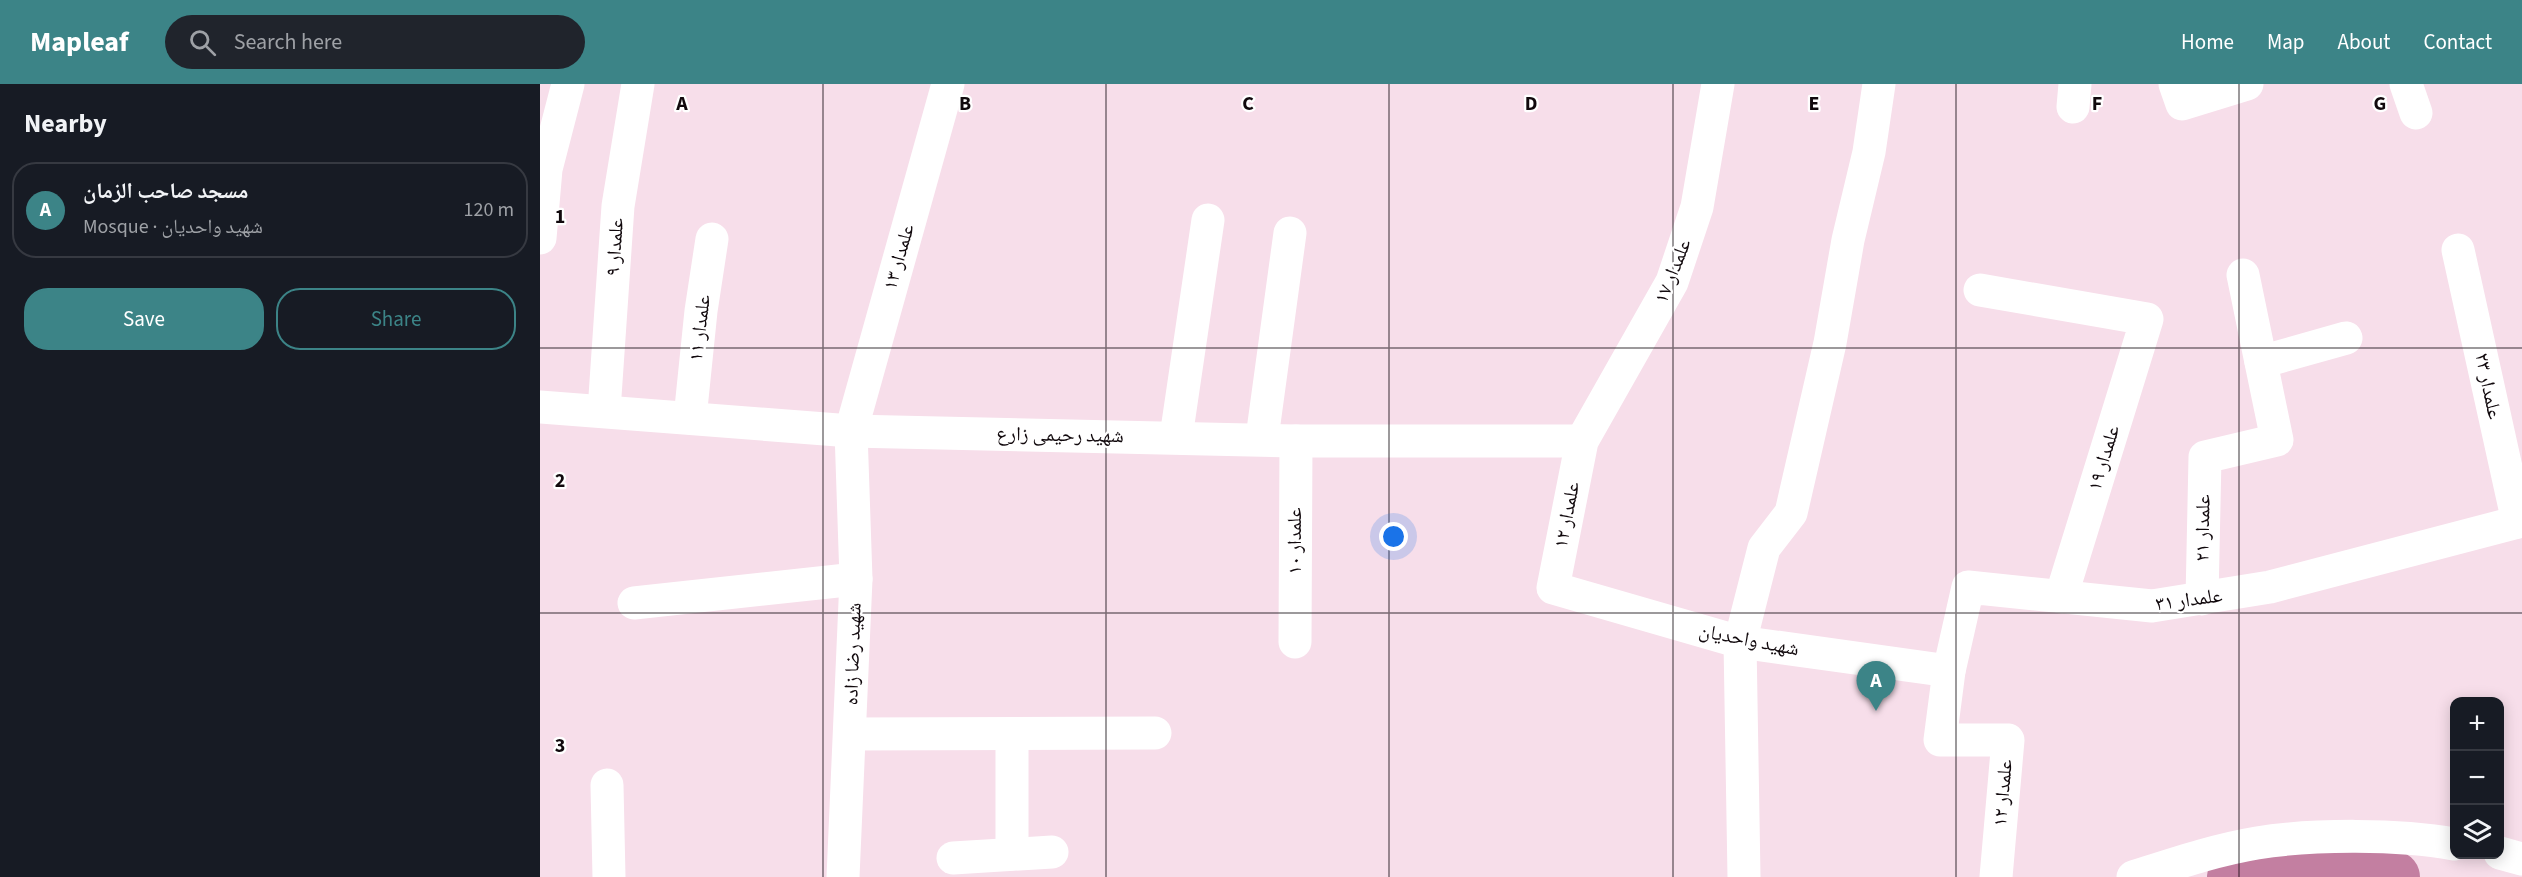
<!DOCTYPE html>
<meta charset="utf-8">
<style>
:root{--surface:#171b24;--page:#20242c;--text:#f1f3f6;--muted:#9ea1a6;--line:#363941;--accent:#3c8487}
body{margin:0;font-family:"Source Sans 3","Noto Naskh Arabic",sans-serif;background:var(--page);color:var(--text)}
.controls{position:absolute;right:18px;bottom:18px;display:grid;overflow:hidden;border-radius:12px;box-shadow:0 3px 15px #0003}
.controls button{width:54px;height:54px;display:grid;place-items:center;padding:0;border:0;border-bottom:2px solid var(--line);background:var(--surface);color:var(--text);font:30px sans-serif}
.you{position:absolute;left:854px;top:453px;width:21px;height:21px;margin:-15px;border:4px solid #fff;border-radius:50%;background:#1a73e8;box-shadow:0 0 0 9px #1a73e833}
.badge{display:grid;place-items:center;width:39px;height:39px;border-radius:50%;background:var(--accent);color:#fff;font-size:20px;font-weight:700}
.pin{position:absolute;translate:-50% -50px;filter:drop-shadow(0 2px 3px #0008)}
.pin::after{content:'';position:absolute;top:32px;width:21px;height:18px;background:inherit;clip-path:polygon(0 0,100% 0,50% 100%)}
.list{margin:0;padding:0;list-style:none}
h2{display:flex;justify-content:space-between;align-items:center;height:78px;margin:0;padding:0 24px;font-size:26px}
h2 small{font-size:20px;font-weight:400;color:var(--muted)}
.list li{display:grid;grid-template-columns:39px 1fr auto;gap:18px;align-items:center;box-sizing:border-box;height:96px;margin:0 12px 12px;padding:0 12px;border:2px solid var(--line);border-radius:24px}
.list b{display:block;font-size:22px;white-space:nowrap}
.list p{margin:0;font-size:20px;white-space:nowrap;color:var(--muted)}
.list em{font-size:20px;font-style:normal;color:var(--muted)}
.actions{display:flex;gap:12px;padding:18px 24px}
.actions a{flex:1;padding:14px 0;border:2px solid var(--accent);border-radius:24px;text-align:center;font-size:21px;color:var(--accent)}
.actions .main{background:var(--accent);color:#fff}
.icon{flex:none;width:33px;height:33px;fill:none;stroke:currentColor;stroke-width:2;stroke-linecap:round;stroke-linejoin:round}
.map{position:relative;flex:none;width:1982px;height:793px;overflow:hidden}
header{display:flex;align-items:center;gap:36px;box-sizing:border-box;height:84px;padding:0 30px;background:var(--accent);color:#fff}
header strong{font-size:28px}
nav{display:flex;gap:33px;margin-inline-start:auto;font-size:21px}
.search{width:420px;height:54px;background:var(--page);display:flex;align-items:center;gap:15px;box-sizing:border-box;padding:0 21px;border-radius:33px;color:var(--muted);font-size:22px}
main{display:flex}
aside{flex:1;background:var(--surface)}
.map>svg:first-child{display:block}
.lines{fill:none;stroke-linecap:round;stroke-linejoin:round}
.river{stroke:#c37fa1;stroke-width:52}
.minor{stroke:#fff;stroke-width:33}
.grid{fill:none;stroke:#11090d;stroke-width:1.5;stroke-opacity:0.55}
.labels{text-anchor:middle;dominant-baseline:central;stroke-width:4.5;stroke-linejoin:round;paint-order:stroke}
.street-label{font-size:20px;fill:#11090d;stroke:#fff}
.grid-label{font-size:20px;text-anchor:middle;font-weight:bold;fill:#11090d;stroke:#fff;stroke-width:4.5;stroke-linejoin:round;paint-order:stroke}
</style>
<header>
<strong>Mapleaf</strong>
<div class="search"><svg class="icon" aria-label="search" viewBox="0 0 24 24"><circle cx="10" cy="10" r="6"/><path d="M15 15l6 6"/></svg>Search here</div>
<nav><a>Home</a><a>Map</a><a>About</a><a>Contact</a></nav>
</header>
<main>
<aside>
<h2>Nearby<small></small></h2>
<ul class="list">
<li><span class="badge">A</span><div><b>مسجد صاحب الزمان</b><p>Mosque · شهید واحدیان</p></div><em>120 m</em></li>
</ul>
<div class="actions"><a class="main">Save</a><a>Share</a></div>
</aside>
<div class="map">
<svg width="1982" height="793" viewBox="0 0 1982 793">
<rect width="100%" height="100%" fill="#f7deea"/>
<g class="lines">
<!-- river -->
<path class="river" d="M 1693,793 L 1729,781 L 1854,793"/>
<!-- minor -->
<g class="minor">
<path d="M 1178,0 L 1157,123 L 1132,198 L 1042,357 L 1013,504 L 1200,558 L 1409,587"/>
<path d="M 1635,0 L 1642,20 L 1707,0"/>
<path d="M 1866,0 L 1876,29"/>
<path d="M 1533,23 L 1535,0"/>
<path d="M 0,154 L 6,85 L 28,0"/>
<path d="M 1918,166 L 1978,438"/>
<path d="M 1440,206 L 1607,235 L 1521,513"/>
<path d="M 1721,278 L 1806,254"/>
<path d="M 0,323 L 311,347 L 756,357 L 1042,357"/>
<path d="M 64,327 L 78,122 L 98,0"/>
<path d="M 150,334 L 161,227 L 172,155"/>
<path d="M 636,353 L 668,136"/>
<path d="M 722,354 L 750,149"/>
<path d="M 1662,515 L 1665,373 L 1737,356 L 1703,191"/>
<path d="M 94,519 L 316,495"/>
<path d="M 755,558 L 756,357"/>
<path d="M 311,650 L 615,649"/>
<path d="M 67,701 L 69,793"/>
<path d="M 1960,769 L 1982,775"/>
<path d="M 472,770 L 472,650"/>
<path d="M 413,774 L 512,768"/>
<path d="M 303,793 L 316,495 L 311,347 L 408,0"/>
<path d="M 1204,793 L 1200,558 L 1224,464 L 1251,429 L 1290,259 L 1308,156 L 1329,68 L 1339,0"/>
<path d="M 1456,793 L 1468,656 L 1400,656 L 1409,587 L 1428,503 L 1612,522 L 1730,503 L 1982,437"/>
<path d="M 1593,793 C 1634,780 1675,766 1717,759 C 1772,750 1860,750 1914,760"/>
</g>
</g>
<!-- grid -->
<path class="grid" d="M 283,0 L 283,793M 566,0 L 566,793M 849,0 L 849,793M 1133,0 L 1133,793M 1416,0 L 1416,793M 1699,0 L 1699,793M 0,264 L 1982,264M 0,529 L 1982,529"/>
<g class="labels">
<!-- street labels -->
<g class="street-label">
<text transform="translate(75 163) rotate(-86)">علمدار ۹</text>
<text transform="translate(359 173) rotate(-74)">علمدار ۱۳</text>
<text transform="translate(1133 187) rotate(-68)">علمدار ۱۷</text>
<text transform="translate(160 244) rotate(-83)">علمدار ۱۱</text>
<text transform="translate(1948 302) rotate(78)">علمدار ۲۳</text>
<text transform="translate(520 351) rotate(1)">شهید رحیمی زارع</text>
<text transform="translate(1564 374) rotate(-73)">علمدار ۱۹</text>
<text transform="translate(1027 431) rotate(-79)">علمدار ۱۲</text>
<text transform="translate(1663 444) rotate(-89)">علمدار ۲۱</text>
<text transform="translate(755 457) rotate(-90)">علمدار ۱۰</text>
<text transform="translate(1649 516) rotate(-8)">علمدار ۳۱</text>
<text transform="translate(1209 556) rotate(11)">شهید واحدیان</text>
<text transform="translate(313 570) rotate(-88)">شهید رضا زاده</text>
<text transform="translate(1463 709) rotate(-85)">علمدار ۱۲</text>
</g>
</g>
<g class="grid-label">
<text x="142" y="26">A</text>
<text x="425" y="26">B</text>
<text x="708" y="26">C</text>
<text x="991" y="26">D</text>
<text x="1274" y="26">E</text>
<text x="1557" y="26">F</text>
<text x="1840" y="26">G</text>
<text x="20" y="139">1</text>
<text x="20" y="403">2</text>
<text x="20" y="668">3</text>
</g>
</svg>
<div class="controls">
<button>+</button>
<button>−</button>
<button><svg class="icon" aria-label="layers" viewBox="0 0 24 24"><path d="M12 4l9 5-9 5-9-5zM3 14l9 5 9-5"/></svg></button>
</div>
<div class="you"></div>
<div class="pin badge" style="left:1336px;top:627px">A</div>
</div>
</main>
